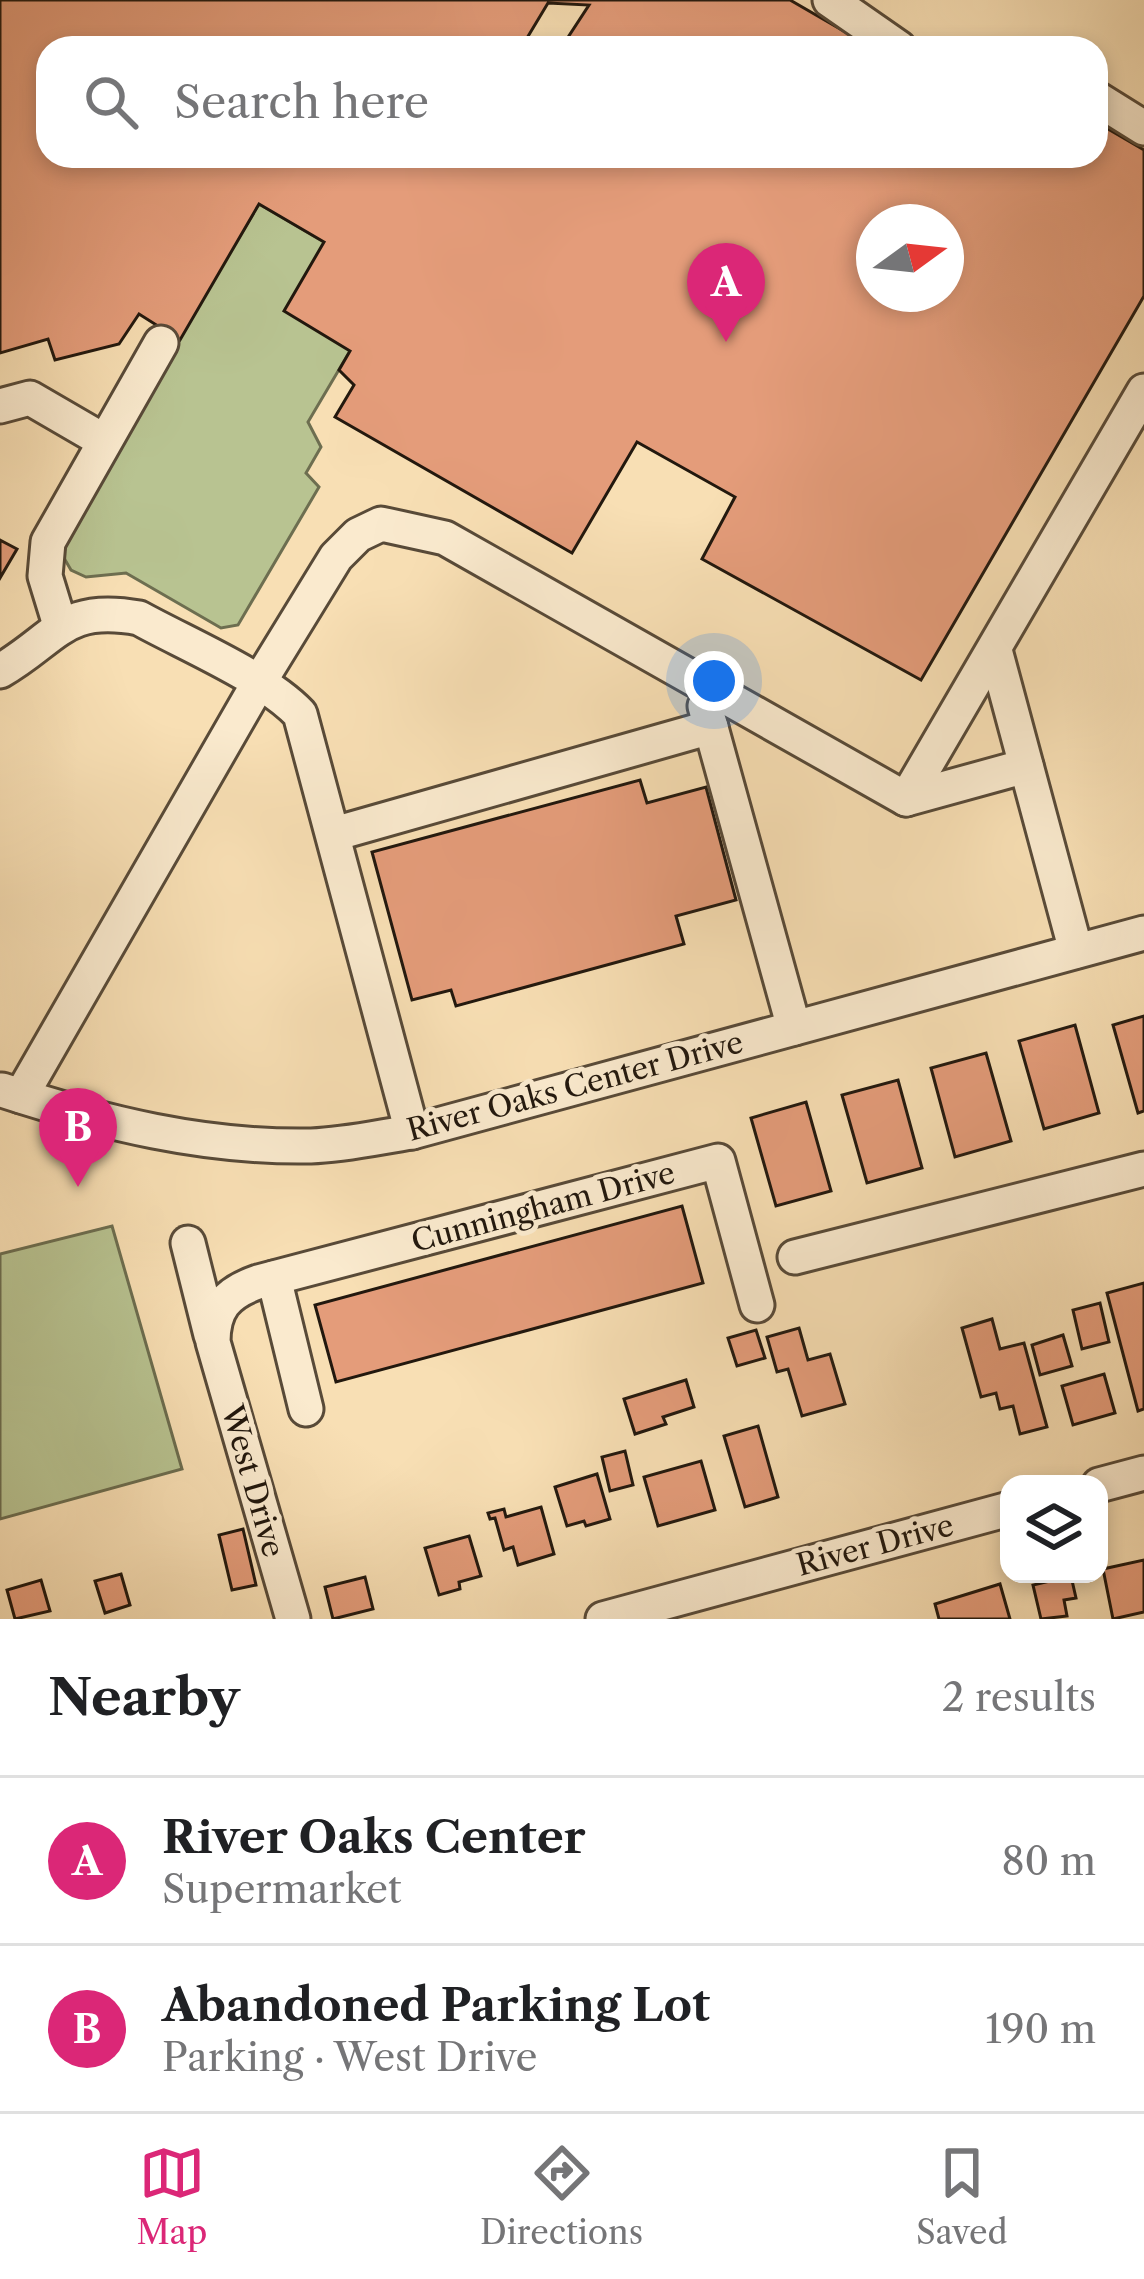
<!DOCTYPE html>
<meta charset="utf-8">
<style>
:root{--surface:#fff;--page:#f2f2f2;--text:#202124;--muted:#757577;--line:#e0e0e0;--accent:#db2777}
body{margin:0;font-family:"Libre Caslon Text",serif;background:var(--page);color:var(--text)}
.controls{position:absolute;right:36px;bottom:36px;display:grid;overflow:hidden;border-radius:24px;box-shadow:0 6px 18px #0003}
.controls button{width:108px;height:108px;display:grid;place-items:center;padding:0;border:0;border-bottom:3px solid var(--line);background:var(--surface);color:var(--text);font:60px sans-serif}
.compass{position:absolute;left:856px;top:204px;width:108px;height:108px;border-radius:50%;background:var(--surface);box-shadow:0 6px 18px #0003;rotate:75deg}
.you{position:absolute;left:714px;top:681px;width:42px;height:42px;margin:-30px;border:9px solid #fff;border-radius:50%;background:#1a73e8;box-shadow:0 0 0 18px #1a73e833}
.badge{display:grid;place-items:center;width:78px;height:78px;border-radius:50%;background:var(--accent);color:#fff;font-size:39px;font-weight:700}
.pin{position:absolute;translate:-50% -99px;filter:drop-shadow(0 3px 6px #0008)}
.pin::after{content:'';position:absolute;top:63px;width:42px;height:36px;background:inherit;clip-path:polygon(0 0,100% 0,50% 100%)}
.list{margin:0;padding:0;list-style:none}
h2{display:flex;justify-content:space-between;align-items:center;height:156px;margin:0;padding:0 48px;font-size:51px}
h2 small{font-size:39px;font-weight:400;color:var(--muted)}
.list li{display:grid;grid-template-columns:78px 1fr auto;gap:36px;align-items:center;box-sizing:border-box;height:168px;padding:0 48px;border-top:3px solid var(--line)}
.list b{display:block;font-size:45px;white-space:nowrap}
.list p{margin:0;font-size:39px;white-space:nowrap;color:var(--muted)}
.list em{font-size:39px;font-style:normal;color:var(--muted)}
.icon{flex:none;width:66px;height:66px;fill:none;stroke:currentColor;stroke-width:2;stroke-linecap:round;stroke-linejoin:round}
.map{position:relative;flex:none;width:1144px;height:1619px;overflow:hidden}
.search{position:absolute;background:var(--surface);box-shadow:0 6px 18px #0003;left:36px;right:36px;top:36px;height:132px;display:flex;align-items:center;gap:30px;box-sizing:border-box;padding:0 42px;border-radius:36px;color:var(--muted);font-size:45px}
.sheet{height:492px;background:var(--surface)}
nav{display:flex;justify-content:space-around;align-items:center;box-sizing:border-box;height:168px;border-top:3px solid var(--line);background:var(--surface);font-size:33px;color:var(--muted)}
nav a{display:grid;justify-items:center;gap:6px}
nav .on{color:var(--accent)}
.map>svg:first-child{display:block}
.green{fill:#b8c391;stroke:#6d6e50;stroke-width:3}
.building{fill:#e49c7a;stroke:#22180e;stroke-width:3;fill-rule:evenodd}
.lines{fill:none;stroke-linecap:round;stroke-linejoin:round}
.minor-casing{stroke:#584a38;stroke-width:39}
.minor{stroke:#faeace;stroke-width:33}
.labels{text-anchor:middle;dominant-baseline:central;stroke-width:10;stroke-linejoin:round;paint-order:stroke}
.street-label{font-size:30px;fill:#22180e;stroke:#faeace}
</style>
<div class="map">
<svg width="1144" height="1619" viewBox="0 0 1144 1619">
<rect width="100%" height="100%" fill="#f8dfb4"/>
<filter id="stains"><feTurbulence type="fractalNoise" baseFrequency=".00167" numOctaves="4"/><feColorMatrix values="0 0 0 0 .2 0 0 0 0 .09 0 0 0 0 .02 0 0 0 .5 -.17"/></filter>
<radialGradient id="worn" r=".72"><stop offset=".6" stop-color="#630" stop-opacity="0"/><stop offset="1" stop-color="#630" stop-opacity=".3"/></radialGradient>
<!-- green -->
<g class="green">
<path d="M 259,204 L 324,242 L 350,351 L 308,422 L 321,447 L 306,473 L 319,487 L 238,625 L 221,628 L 126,573 L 86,577 L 71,570 L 64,558 L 66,525 Z"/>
<path d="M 112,1226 L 182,1469 L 0,1519 L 0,1254 Z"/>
</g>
<!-- building -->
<g class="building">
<path d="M 0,0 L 790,0 L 873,48 L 561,48 L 589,5 L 548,3 L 521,48 L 48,48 L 48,156 L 1096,156 L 1096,122 L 1144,150 L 1144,296 L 921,680 L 702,559 L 735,497 L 637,442 L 572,553 L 335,417 L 354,385 L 339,370 L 350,351 L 284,311 L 324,242 L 259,204 L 180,340 L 139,314 L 119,344 L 55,360 L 48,339 L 0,353 ZM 874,222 L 946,222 L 946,294 L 874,294 Z"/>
<path d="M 0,540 L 17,549 L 0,578 Z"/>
<path d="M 640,780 L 647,803 L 706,787 L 736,900 L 676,916 L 684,944 L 456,1006 L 451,990 L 412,1000 L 372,852 Z"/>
<path d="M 1144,1016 L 1144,1111 L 1138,1113 L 1113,1025 Z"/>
<path d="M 1075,1025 L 1099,1113 L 1044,1129 L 1019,1041 Z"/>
<path d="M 986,1053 L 1011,1141 L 955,1157 L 931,1068 Z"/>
<path d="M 898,1080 L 922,1168 L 867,1183 L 842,1095 Z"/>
<path d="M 806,1102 L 831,1191 L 776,1206 L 751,1118 Z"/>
<path d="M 682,1206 L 703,1283 L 336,1382 L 315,1305 Z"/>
<path d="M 1144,1283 L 1144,1409 L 1138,1411 L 1107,1293 Z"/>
<path d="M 1100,1303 L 1109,1342 L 1082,1349 L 1073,1310 Z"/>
<path d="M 992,1319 L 1000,1349 L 1024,1343 L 1047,1427 L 1020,1434 L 1013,1406 L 1000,1409 L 996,1393 L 981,1397 L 962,1328 Z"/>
<path d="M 799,1328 L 808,1360 L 830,1354 L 845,1404 L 802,1416 L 788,1369 L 777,1372 L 767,1337 Z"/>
<path d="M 756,1330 L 765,1358 L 737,1366 L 728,1338 Z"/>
<path d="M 1063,1335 L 1072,1366 L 1040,1375 L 1032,1345 Z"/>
<path d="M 1104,1374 L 1115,1413 L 1073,1425 L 1062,1386 Z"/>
<path d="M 686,1380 L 694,1407 L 663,1417 L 666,1424 L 635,1434 L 624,1399 Z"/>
<path d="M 758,1426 L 778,1497 L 745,1507 L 724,1436 Z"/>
<path d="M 625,1451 L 633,1485 L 610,1491 L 602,1457 Z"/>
<path d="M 701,1461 L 715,1510 L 658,1526 L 644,1477 Z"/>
<path d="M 597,1474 L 610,1519 L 586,1526 L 584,1521 L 567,1526 L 555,1487 Z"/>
<path d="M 541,1507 L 554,1554 L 518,1565 L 513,1547 L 504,1550 L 495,1518 L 490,1519 L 488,1513 L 504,1509 L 506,1517 Z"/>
<path d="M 243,1529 L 256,1585 L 232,1590 L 219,1535 Z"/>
<path d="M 469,1536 L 481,1576 L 459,1582 L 460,1589 L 439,1595 L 425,1548 Z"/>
<path d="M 1144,1560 L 1144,1612 L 1113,1619 L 1103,1569 Z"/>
<path d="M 121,1574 L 130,1605 L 105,1613 L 95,1581 Z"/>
<path d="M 1071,1576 L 1076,1598 L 1064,1600 L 1067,1616 L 1041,1619 L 1033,1585 Z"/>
<path d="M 365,1577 L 373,1609 L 333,1619 L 325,1587 Z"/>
<path d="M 41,1580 L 50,1611 L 15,1619 L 7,1590 Z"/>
<path d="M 1000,1584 L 1010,1619 L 939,1619 L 935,1604 Z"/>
</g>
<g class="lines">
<defs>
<g id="minor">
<path d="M 830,0 L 899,48"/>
<path d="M 1096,98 L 1144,128"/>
<path d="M 0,406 L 30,398 L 104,441"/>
<path d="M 60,625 L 45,576 L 48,542 L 161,343"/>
<path d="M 995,650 L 1076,951"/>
<path d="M 0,671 C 57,638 63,604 139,618 C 186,644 265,677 300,714 L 412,1132"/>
<path d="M 705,706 L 794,1028"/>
<path d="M 906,799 L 1144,391"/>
<path d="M 334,834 L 711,727"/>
<path d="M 2,1090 C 103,1123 204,1148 311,1146 C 345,1145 379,1137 412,1132 L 1144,933"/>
<path d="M 21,1096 L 258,684 L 336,557 L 358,535 L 381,524 L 445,538 L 906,799 L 1026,766"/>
<path d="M 188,1243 L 211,1335"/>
<path d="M 795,1257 L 1144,1169"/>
<path d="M 274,1278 L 306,1409"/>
<path d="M 1099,1485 L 1144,1473"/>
<path d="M 293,1619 L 213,1342 C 213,1309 226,1293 258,1282 L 718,1161 L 757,1305"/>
<path d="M 603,1619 L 1009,1509"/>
</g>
</defs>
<!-- minor casing -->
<use href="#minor" class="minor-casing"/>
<!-- minor -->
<use href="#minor" class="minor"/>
</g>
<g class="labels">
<!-- street labels -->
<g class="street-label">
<text transform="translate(575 1086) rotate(-15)">River Oaks Center Drive</text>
<text transform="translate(543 1207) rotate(-15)">Cunningham Drive</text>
<text transform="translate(253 1481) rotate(74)">West Drive</text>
<text transform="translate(875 1545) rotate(-15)">River Drive</text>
</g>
</g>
<rect width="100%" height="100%" filter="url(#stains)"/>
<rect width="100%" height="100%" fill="url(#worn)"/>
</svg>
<div class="controls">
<button><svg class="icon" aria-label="layers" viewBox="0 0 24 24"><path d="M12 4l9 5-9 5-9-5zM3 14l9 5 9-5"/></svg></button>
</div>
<svg class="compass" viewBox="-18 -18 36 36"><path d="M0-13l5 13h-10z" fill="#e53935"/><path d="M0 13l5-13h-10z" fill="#757577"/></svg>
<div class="you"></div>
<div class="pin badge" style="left:726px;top:342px">A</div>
<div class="pin badge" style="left:78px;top:1187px">B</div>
<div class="search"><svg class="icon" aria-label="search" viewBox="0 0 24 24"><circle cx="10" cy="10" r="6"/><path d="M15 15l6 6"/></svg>Search here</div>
</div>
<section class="sheet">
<h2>Nearby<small>2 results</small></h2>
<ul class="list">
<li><span class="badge">A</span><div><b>River Oaks Center</b><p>Supermarket</p></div><em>80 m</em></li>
<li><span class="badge">B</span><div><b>Abandoned Parking Lot</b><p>Parking · West Drive</p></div><em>190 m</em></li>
</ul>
</section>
<nav>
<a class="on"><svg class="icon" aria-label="map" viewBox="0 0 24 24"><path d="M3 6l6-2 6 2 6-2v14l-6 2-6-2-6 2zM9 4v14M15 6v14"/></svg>Map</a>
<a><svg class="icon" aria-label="directions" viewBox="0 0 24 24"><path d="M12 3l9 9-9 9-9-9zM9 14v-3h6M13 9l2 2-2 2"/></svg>Directions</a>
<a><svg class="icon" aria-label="saved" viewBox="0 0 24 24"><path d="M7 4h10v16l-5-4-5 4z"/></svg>Saved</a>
</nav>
